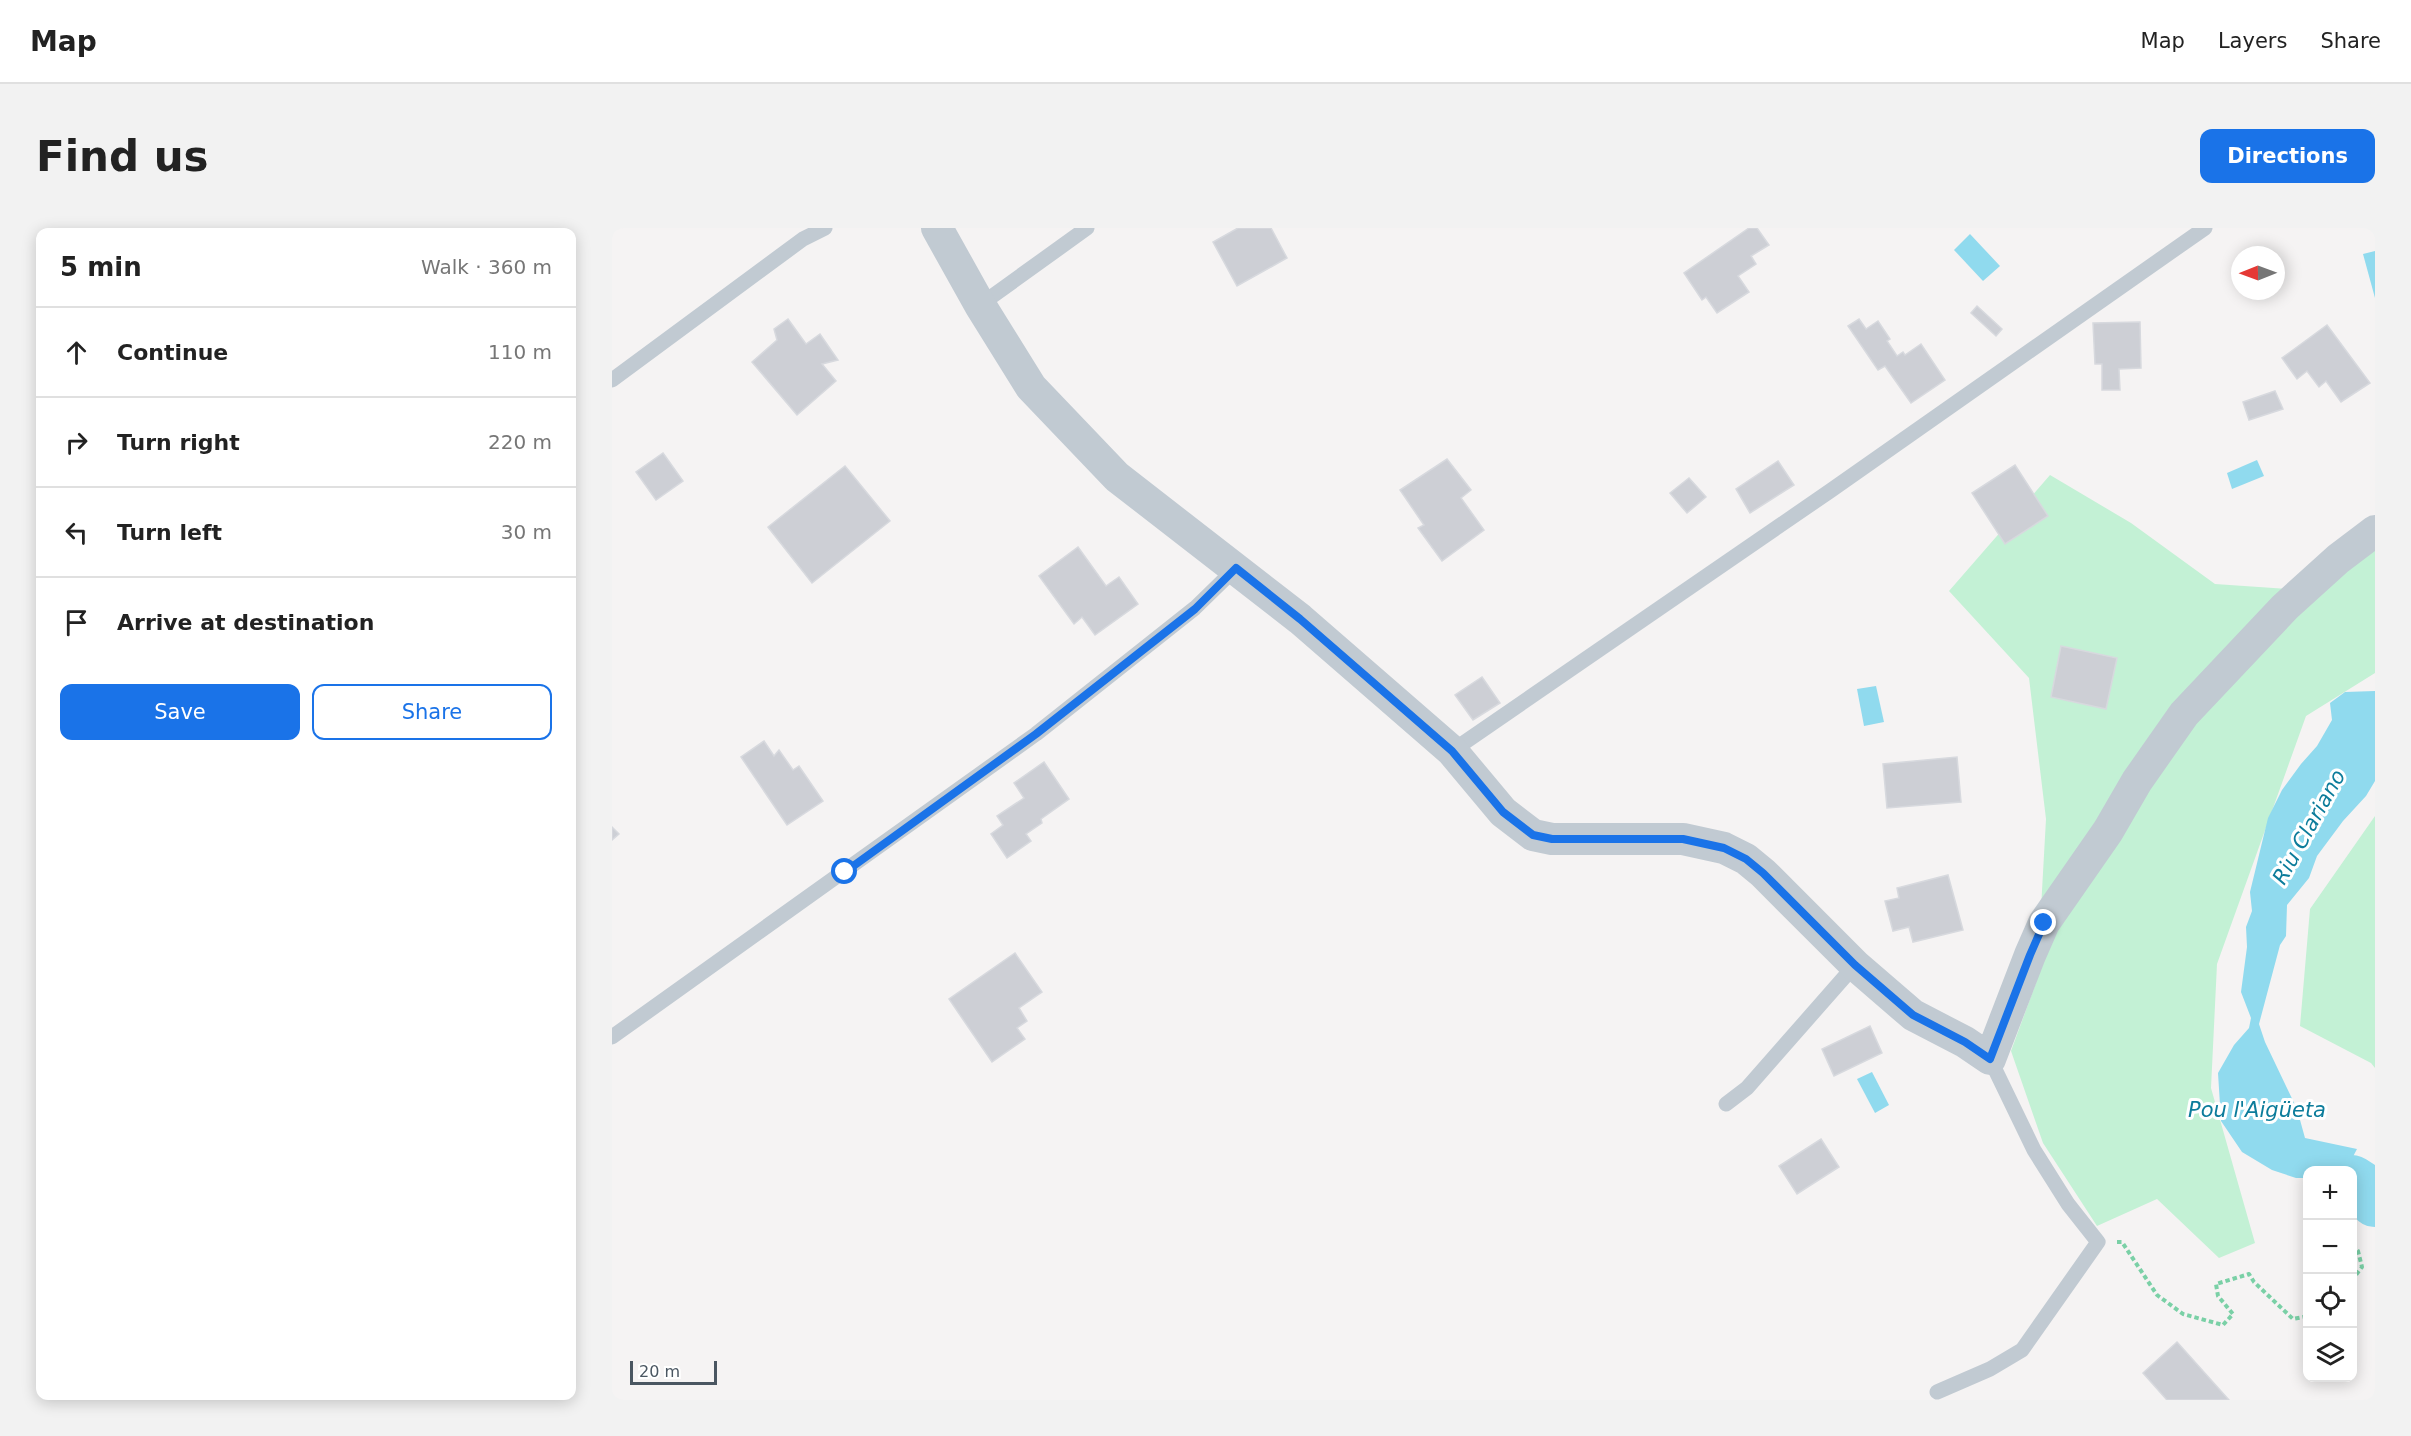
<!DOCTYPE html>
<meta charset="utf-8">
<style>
:root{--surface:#fff;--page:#f2f2f2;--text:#222;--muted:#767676;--line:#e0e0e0;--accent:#1a73e8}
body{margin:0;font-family:"DejaVu Sans",sans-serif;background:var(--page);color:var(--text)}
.controls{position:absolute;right:18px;bottom:18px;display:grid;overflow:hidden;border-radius:12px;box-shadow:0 3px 15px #0003}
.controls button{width:54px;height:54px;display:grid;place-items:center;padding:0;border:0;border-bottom:2px solid var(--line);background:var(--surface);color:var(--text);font:30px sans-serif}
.compass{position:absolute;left:1619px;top:18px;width:54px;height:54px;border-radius:50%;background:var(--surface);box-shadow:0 3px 15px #0003;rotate:269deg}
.scale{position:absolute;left:18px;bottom:15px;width:87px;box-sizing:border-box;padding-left:6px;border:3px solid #4a5661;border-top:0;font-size:16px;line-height:21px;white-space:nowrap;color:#4a5661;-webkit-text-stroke:4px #fff;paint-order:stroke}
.stop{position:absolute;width:18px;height:18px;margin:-14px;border:4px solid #1a73e8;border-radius:50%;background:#fff}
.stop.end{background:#1a73e8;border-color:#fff;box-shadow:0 2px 6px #0008}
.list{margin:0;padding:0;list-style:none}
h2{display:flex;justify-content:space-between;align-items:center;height:78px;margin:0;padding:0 24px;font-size:26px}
h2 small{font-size:20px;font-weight:400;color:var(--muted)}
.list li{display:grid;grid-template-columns:39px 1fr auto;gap:18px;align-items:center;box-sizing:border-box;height:90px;padding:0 24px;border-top:2px solid var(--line)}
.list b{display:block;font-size:22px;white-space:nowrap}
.list em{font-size:20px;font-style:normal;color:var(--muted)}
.actions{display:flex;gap:12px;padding:18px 24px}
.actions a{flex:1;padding:14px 0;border:2px solid var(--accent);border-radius:12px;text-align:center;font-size:21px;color:var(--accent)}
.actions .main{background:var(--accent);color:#fff}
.icon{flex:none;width:33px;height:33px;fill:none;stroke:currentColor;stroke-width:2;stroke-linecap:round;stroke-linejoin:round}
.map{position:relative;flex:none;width:1763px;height:1172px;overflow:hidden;border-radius:12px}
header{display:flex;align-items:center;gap:36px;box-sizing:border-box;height:84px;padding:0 30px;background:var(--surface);border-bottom:2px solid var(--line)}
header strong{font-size:28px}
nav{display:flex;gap:33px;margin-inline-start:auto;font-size:21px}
.intro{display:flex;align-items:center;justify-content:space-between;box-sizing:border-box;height:144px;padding:0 36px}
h1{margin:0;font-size:42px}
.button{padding:15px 27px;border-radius:12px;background:var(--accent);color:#fff;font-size:21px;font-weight:700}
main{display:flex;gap:36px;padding:0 36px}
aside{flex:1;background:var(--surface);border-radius:12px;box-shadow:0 3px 15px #0003}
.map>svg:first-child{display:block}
.green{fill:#c3f1d5}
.water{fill:#90daee}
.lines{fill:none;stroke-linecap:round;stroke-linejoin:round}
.river{stroke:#90daee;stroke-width:52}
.building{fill:#cdcfd5;stroke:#d7d9de;stroke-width:1.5}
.path{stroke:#7ad0a6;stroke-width:4;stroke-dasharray:4.5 3;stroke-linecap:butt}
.service{stroke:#c1cad2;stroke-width:15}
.minor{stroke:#c1cad2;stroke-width:32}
.route{stroke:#1a73e8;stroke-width:8}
.labels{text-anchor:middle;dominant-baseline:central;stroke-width:6;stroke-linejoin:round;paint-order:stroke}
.water-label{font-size:21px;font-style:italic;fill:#0c7c9b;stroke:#fff}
</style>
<header>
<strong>Map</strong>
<nav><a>Map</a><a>Layers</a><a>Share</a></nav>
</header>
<div class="intro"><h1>Find us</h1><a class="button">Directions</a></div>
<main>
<aside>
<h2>5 min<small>Walk · 360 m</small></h2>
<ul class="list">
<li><svg class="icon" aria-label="ahead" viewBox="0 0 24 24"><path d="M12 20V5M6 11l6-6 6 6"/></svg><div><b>Continue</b></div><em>110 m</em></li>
<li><svg class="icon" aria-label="right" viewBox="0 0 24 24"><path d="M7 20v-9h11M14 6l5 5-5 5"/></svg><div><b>Turn right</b></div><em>220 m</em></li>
<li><svg class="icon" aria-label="left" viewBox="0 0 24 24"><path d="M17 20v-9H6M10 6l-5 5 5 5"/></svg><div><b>Turn left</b></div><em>30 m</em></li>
<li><svg class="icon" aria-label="arrive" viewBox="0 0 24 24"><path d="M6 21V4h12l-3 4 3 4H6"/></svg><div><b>Arrive at destination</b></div></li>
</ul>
<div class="actions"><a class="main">Save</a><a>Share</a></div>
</aside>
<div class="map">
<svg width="1763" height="1172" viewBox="0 0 1763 1172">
<rect width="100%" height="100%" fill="#f5f3f3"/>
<!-- green -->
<g class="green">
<path d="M 1438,247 L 1519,295 L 1603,356 L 1704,363 L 1763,315 L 1763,445 L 1694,488 L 1605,736 L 1599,860 L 1643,1015 L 1607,1030 L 1545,971 L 1485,998 L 1431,915 L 1399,823 L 1425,752 L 1434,591 L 1417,450 L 1337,363 Z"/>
<path d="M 1763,588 L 1763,840 L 1759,835 L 1688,798 L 1698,681 Z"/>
</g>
<!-- water -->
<g class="water">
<path d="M 1358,6 L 1388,38 L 1371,53 L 1342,22 Z"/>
<path d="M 1763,23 L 1763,70 L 1751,26 Z"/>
<path d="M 1645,232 L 1652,248 L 1620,261 L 1615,245 Z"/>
<path d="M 1264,458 L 1272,494 L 1252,498 L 1245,461 Z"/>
<path d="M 1763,463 L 1763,553 L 1754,568 L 1731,593 L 1705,628 L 1697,650 L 1675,677 L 1674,708 L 1668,717 L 1647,796 L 1653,814 L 1685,881 L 1693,910 L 1745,921 L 1734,942 L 1696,942 L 1695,950 L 1684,950 L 1660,942 L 1630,924 L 1609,893 L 1606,845 L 1622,817 L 1637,800 L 1639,790 L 1629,764 L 1635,719 L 1634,699 L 1640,683 L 1638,664 L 1656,590 L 1670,562 L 1689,536 L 1705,518 L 1720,492 L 1718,475 L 1733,464 Z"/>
<path d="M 1260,844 L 1277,877 L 1263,885 L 1245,851 Z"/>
</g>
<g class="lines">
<!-- river -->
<path class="river" d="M 1740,953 L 1754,962 L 1763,973"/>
</g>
<!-- building -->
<g class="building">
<path d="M 626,0 L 659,0 L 675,30 L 625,58 L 601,14 Z"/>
<path d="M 1137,0 L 1145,0 L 1157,17 L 1139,28 L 1144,36 L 1126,48 L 1137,64 L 1105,85 L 1094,69 L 1090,72 L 1072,45 Z"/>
<path d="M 1365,78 L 1390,101 L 1384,108 L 1359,85 Z"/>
<path d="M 176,91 L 194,116 L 208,106 L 226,132 L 210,136 L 224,153 L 185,187 L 140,134 L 165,112 L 162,101 Z"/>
<path d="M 1247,91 L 1254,101 L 1266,93 L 1278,111 L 1275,113 L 1285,128 L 1291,124 L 1293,127 L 1309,116 L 1333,152 L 1299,175 L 1273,138 L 1266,142 L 1236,98 Z"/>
<path d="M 1528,94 L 1529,140 L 1507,141 L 1508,162 L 1490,162 L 1490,136 L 1483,136 L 1481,95 Z"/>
<path d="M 1715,97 L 1758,155 L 1729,174 L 1714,153 L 1707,159 L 1695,143 L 1685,151 L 1670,130 Z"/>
<path d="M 1663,163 L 1671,181 L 1637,192 L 1631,174 Z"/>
<path d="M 51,225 L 71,253 L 44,272 L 24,244 Z"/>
<path d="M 835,231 L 859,262 L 849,270 L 872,302 L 830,333 L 806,300 L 812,297 L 788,262 Z"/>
<path d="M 1166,233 L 1182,257 L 1138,285 L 1124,261 Z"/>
<path d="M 1403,237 L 1436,288 L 1393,316 L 1360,265 Z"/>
<path d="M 233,238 L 278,293 L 200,355 L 156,299 Z"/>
<path d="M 1077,250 L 1094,269 L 1075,285 L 1058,265 Z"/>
<path d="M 466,319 L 494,358 L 507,349 L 526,376 L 483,407 L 470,389 L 462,396 L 427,348 Z"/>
<path d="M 1449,418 L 1505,430 L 1494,481 L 1439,469 Z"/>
<path d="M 870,449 L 888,475 L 861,492 L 843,467 Z"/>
<path d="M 152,513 L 162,528 L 167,522 L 181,542 L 187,538 L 211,573 L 175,597 L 129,529 Z"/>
<path d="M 1345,529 L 1349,574 L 1275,580 L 1271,536 Z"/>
<path d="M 432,534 L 457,571 L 429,591 L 430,595 L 414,606 L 419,613 L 395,630 L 379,606 L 391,597 L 385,588 L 412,570 L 402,555 Z"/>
<path d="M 0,599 L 7,606 L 0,612 Z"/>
<path d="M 1336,647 L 1351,702 L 1301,714 L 1297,699 L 1281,703 L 1273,673 L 1287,670 L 1285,660 Z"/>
<path d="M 403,725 L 430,764 L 407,780 L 415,793 L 405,800 L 413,811 L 380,834 L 337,771 Z"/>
<path d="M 1258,798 L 1270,825 L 1222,848 L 1210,821 Z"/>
<path d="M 1209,911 L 1227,939 L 1185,966 L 1167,938 Z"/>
<path d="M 1565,1114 L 1617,1172 L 1555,1172 L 1531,1145 Z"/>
</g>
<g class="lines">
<!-- path -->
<g class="path">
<path d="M 1505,1014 L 1510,1014 L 1545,1067 L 1571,1086 L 1611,1097 L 1621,1086 L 1606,1068 L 1604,1056 L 1637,1046 L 1642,1054 L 1681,1091 L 1696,1088"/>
<path d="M 1740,1017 L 1746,1023 L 1750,1039 L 1740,1052"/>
</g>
<!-- service -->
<g class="service">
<path d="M 368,77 L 475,0"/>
<path d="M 0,152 L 191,11 L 213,0"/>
<path d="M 840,523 L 1218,263 L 1593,0"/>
<path d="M 0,809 L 424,506 L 583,380 L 624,340"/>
<path d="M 1114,876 L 1135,860 L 1243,737"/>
<path d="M 1325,1164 L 1378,1141 L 1410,1122 L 1486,1014 L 1456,976 L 1422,922 L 1378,831"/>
</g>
<!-- minor -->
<path class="minor" d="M 325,0 L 368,77 L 419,159 L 505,249 L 688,391 L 840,523 L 891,584 L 921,607 L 940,611 L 1071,611 L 1112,620 L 1134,631 L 1151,645 L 1243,737 L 1301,787 L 1353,814 L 1378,831 L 1418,727 L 1432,695 L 1496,603 L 1525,553 L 1572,486 L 1673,379 L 1726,331 L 1763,303"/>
</g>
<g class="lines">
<!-- route -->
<path class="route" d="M 233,644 L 424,506 L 583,381 L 624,340 L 688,391 L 840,523 L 891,584 L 921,607 L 940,611 L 1071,611 L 1112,620 L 1134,631 L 1151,645 L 1243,737 L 1301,787 L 1353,814 L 1378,831 L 1418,727 L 1432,695"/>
</g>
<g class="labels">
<!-- water labels -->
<g class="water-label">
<text transform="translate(1697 599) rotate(-61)">Riu Clariano</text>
<text x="1645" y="882">Pou l'Aigüeta</text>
</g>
</g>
</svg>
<div class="controls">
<button>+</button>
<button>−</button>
<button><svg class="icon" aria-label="locate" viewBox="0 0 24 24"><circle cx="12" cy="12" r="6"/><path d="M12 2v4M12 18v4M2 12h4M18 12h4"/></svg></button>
<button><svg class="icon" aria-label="layers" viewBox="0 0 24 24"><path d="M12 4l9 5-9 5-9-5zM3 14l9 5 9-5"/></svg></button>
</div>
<svg class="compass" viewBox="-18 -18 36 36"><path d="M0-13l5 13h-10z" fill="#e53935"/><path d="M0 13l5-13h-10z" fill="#767676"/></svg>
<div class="scale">20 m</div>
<div class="stop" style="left:233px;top:644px"></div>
<div class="stop end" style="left:1432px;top:695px"></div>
</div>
</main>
